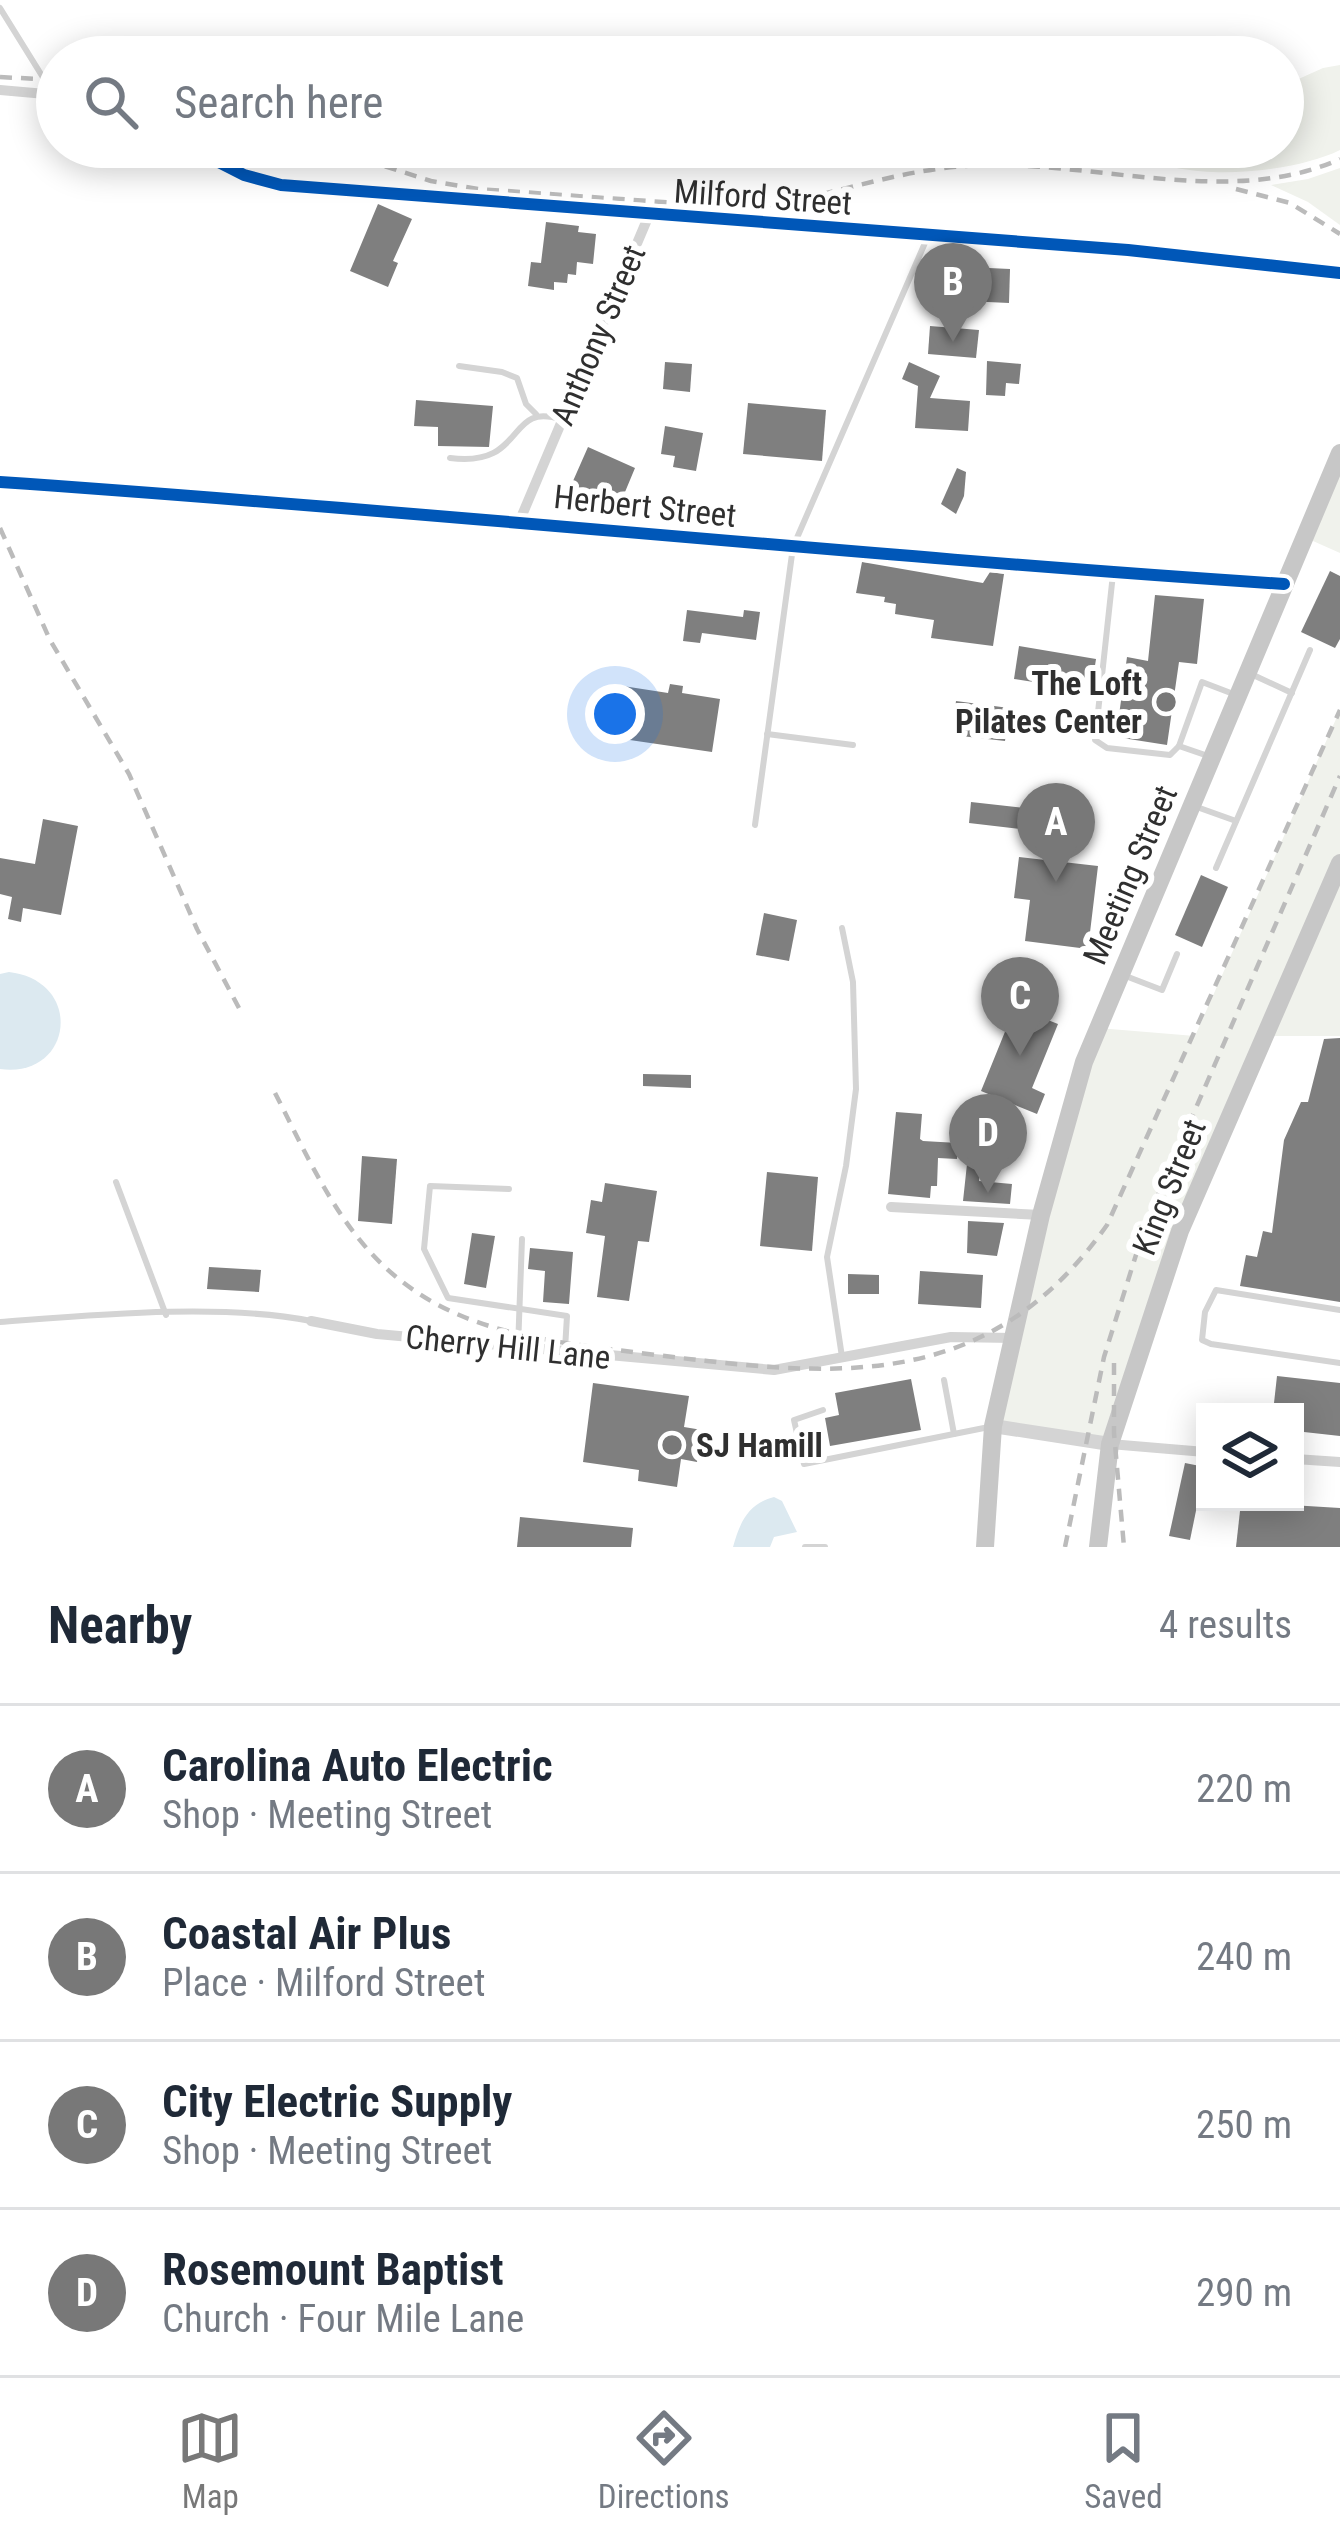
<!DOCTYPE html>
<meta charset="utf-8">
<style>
:root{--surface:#fff;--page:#f2f2f3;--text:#1f2937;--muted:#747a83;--line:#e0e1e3;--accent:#787878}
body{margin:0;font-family:"Roboto Condensed",sans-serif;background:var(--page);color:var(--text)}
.controls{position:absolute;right:36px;bottom:36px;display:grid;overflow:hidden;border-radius:0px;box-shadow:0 6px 30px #0003}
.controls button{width:108px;height:108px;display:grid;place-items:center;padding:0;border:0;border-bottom:3px solid var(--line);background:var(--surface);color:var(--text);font:60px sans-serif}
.you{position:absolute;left:615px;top:714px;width:42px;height:42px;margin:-30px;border:9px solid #fff;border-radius:50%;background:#1a73e8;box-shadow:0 0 0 18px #1a73e833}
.badge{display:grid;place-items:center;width:78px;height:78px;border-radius:50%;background:var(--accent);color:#fff;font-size:39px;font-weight:700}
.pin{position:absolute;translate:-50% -99px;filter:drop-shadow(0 3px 6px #0008)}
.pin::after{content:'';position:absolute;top:63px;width:42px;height:36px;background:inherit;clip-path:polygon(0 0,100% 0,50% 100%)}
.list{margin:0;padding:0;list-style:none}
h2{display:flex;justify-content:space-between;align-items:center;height:156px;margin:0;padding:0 48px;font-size:51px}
h2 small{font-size:39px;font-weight:400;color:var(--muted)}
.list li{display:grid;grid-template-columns:78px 1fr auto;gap:36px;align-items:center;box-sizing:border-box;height:168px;padding:0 48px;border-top:3px solid var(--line)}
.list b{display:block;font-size:45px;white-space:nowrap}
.list p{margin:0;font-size:39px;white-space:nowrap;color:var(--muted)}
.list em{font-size:39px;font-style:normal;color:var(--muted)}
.icon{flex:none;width:66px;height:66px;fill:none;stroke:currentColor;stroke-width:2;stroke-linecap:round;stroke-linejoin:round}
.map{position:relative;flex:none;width:1340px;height:1547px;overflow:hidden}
.search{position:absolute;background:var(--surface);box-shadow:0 6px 30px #0003;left:36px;right:36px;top:36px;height:132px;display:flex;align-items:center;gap:30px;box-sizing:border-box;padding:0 42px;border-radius:66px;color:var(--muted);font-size:45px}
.sheet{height:828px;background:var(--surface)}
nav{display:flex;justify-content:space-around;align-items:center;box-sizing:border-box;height:168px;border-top:3px solid var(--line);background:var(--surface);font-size:33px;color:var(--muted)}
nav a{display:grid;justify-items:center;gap:6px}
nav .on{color:var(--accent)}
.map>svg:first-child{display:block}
.green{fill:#f0f2ec}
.water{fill:#dce9f0}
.building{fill:#7f7f7f}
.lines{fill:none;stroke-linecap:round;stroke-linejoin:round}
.service{stroke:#d4d4d4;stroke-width:6}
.minor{stroke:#d4d4d4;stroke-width:10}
.tertiary{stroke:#d4d4d4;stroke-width:14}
.primary{stroke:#c7c7c7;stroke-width:18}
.rail{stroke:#bbb;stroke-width:4.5;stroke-dasharray:12 9;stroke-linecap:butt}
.cycleway-casing{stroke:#fff;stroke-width:20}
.cycleway{stroke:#0057b8;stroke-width:12}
.poi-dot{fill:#787878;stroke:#fff;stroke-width:4.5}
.labels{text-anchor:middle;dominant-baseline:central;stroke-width:12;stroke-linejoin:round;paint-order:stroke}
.street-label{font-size:33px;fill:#2f2f2f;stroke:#fff}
.poi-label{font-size:33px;font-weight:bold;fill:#2f2f2f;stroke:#fff;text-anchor:end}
</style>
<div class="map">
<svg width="1340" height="1547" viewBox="0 0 1340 1547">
<rect width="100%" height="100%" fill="#fff"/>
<!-- green -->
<g class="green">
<path d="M 1340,65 L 1340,150 C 1294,173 1189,183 1143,156 L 1142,147 L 1283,147 L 1283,86 L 1323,68 Z"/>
<path d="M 1340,168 L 1340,225 L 1308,202 L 1271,185 L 1308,179 Z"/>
<path d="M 1340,453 L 1340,553 L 1304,537 Z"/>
<path d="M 1340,710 L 1340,1036 L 1264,1036 L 1180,1231 L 1110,1444 L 993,1426 L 1098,1028 L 1195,1036 Z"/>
</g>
<!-- water -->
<g class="water">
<path d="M 9,972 C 85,981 73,1079 0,1069 L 0,974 Z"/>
<path d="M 774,1497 L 782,1501 L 797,1532 L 774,1537 L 770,1547 L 733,1547 C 740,1522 748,1504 774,1497 Z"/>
</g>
<!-- building -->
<g class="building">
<path d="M 378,204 L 412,219 L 393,261 L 398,263 L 388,287 L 350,271 Z"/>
<path d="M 546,222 L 579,226 L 578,232 L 596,234 L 593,264 L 577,262 L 576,275 L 568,274 L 567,283 L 554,282 L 554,290 L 528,286 L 531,262 L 541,263 Z"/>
<path d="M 946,266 L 1010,269 L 1009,303 L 945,300 Z"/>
<path d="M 930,326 L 979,330 L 976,358 L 928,354 Z"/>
<path d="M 987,361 L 1021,364 L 1019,384 L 1006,383 L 1005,396 L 986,395 Z"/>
<path d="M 665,362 L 692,364 L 690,392 L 663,389 Z"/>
<path d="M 909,362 L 940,376 L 930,398 L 970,401 L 968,431 L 915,428 L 918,386 L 902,379 Z"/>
<path d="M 416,400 L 493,406 L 489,447 L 438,446 L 438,427 L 414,426 Z"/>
<path d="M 748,403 L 826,410 L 822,461 L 743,454 Z"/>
<path d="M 665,426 L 703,433 L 696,471 L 673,467 L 675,456 L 661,454 Z"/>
<path d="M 588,447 L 635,468 L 615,516 L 580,500 L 575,512 L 562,506 Z"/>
<path d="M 957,468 L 966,472 L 964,496 L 956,514 L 941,504 Z"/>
<path d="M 862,562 L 983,583 L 990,572 L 1004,574 L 993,646 L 931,638 L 934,620 L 895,614 L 896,604 L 884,602 L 885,597 L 856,593 Z"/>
<path d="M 1330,571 L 1340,576 L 1340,639 L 1335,648 L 1301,632 Z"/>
<path d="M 1155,595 L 1204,599 L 1197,664 L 1179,662 L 1167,745 L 1116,737 L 1127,657 L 1148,661 Z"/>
<path d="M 687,610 L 743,617 L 744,610 L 760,612 L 756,640 L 702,633 L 700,643 L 683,641 Z"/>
<path d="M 1019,646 L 1096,659 L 1091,691 L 1014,679 Z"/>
<path d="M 670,684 L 683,686 L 682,693 L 720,699 L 712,752 L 616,738 L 623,686 L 668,693 Z"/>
<path d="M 956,701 L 1009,708 L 1005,741 L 952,735 Z"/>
<path d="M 971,802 L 1024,808 L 1021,829 L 969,823 Z"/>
<path d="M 43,819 L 78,826 L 61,915 L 23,908 L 21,922 L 8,919 L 12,897 L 0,894 L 0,858 L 35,864 Z"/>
<path d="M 1019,857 L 1098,866 L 1088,949 L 1025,941 L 1030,900 L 1014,898 Z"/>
<path d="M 1201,875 L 1228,887 L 1202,947 L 1175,935 Z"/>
<path d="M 764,913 L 797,920 L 789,961 L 756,955 Z"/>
<path d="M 1015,1007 L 1058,1024 L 1032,1088 L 1045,1094 L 1037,1114 L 981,1091 Z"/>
<path d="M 1340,1038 L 1340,1302 L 1240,1286 L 1246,1255 L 1257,1257 L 1263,1231 L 1272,1233 L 1284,1140 L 1301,1102 L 1308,1102 L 1324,1039 Z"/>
<path d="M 643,1074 L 691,1075 L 691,1088 L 643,1086 Z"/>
<path d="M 896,1112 L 922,1114 L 920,1139 L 923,1141 L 958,1143 L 957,1159 L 938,1158 L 937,1186 L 931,1186 L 930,1198 L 888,1194 Z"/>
<path d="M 362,1156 L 397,1159 L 392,1224 L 358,1221 Z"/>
<path d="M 967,1164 L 980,1165 L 979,1181 L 1012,1184 L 1010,1204 L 963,1201 Z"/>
<path d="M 767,1172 L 818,1177 L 812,1251 L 760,1246 Z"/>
<path d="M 605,1183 L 657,1191 L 649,1242 L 638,1241 L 629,1301 L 597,1297 L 605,1236 L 586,1233 L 591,1200 L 602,1202 Z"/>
<path d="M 968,1221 L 1004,1223 L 997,1256 L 967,1253 Z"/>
<path d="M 472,1233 L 495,1236 L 486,1288 L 464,1284 Z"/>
<path d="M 530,1248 L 573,1252 L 569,1304 L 543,1302 L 545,1271 L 528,1269 Z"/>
<path d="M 209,1267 L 261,1270 L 259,1292 L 207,1289 Z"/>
<path d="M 920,1271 L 983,1275 L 981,1308 L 918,1304 Z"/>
<path d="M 848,1274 L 879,1275 L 879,1294 L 848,1294 Z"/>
<path d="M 1277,1376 L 1340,1383 L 1340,1436 L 1295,1431 L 1295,1412 L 1273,1412 Z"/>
<path d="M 911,1379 L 921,1430 L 830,1446 L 825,1418 L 839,1415 L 835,1393 Z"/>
<path d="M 593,1383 L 689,1396 L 684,1427 L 702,1430 L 697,1462 L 681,1459 L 677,1487 L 638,1481 L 639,1470 L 583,1462 Z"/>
<path d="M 1185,1463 L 1205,1467 L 1190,1540 L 1169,1536 Z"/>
<path d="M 1241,1502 L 1340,1508 L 1340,1547 L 1236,1547 Z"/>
<path d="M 520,1517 L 633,1528 L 631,1547 L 517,1547 Z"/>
</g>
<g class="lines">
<!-- service -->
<g class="service">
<path d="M 0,8 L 44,79 L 47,94"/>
<path d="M 459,366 L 502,372 L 517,378 L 526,404 L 536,414"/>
<path d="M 450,458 C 528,468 505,400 562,420"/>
<path d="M 1113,574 L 1095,740 L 1107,748 L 1170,755 L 1179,746 L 1208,756"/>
<path d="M 1251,674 L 1292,693"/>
<path d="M 767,734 L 853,745"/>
<path d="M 1179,746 L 1202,682 L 1236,695"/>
<path d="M 1194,806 L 1236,821"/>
<path d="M 755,825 L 793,547 L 928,236"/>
<path d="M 1216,868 L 1310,650"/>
<path d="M 842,928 L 853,982 L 856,1089 L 846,1166 L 827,1257 L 842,1357"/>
<path d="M 1123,975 L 1162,990 L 1177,954"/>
<path d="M 116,1182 L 166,1315"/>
<path d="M 509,1189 L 430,1186 L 424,1249 L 448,1298 L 567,1316 L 565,1349"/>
<path d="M 1340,1310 L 1216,1290 L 1205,1312 L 1202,1340 L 1211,1344 L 1340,1363"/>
<path d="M 0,1322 C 93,1315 221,1303 311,1321"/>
<path d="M 518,1348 L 522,1239"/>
<path d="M 944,1380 L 954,1434"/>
<path d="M 823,1410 L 794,1420 L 804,1464 L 989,1427"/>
<path d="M 805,1547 L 825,1547"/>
</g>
<!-- minor -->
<g class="minor">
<path d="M 0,90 L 57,95"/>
<path d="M 189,147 L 244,175 L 281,185 L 1128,250 L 1340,273"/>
<path d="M 0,482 C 429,511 856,556 1284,584"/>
<path d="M 520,520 L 649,215"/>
<path d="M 891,1207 L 1041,1215"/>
<path d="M 311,1321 L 377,1334 L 774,1370 L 951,1337 L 1014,1338"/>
<path d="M 1110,1444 L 1205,1452"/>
<path d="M 1295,1459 L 1340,1462"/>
</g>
<!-- tertiary -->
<path class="tertiary" d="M 993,1426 L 1110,1444"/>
<!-- primary -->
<g class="primary">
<path d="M 985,1547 L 993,1426 L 1041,1215 L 1084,1062 L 1340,453"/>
<path d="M 1098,1547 L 1110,1444 L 1180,1231 L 1340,863"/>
</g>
<!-- rail -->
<g class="rail">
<path d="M 0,77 L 57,80"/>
<path d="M 325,147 L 431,181 L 478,189 L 747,208 C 821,200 890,171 965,166 C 1084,157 1228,210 1340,159"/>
<path d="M 1236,189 L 1290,203 L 1340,234"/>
<path d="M 0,528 L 50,640 L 129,774 L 197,929 L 239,1008"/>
<path d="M 275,1093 C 309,1159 340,1233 400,1280 C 469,1335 556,1342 640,1353 C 827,1376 984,1399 1107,1225 L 1340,710"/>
<path d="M 1114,1363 L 1114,1433 L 1124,1547"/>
<path d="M 1065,1547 L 1104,1357 L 1146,1223 L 1340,776"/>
</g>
<defs>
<g id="cycleway">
<path d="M 189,147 L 244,175 L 281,185 L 1128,250 L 1340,273"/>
<path d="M 0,482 C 429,511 856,556 1284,584"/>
</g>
</defs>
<!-- cycleway casing -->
<use href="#cycleway" class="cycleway-casing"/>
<!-- cycleway -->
<use href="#cycleway" class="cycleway"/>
</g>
<!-- markers -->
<g class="poi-dot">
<circle cx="1166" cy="702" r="12"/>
<circle cx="672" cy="1445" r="12"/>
</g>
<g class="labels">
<!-- street labels -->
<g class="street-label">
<text transform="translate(763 197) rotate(4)">Milford Street</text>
<text transform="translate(598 335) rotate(-67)">Anthony Street</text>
<text transform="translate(645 506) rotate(6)">Herbert Street</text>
<text transform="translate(1130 875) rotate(-67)">Meeting Street</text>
<text transform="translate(1169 1187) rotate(-68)">King Street</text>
<text transform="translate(508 1347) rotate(6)">Cherry Hill Lane</text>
</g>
<!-- poi labels -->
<g class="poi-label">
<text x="1142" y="683">The Loft<tspan x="1142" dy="38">Pilates Center</tspan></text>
<text x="696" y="1445" text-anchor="start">SJ Hamill</text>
</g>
</g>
</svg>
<div class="controls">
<button><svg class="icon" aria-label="layers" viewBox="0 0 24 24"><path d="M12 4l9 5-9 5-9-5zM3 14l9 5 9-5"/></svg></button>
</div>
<div class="you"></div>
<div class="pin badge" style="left:1056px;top:882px">A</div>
<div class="pin badge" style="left:953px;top:342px">B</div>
<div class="pin badge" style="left:1020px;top:1056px">C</div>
<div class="pin badge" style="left:988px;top:1193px">D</div>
<div class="search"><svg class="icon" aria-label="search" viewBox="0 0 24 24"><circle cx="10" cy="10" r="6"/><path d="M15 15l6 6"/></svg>Search here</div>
</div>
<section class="sheet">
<h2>Nearby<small>4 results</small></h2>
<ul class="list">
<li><span class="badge">A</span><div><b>Carolina Auto Electric</b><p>Shop · Meeting Street</p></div><em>220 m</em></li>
<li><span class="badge">B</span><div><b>Coastal Air Plus</b><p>Place · Milford Street</p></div><em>240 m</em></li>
<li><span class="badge">C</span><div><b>City Electric Supply</b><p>Shop · Meeting Street</p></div><em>250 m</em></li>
<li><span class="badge">D</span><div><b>Rosemount Baptist</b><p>Church · Four Mile Lane</p></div><em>290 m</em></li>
</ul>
</section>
<nav>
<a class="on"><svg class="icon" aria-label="map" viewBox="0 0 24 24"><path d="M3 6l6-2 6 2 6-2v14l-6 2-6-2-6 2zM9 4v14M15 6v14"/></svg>Map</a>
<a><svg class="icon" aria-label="directions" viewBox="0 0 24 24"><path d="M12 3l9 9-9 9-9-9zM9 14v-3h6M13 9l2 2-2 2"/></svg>Directions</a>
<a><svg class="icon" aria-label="saved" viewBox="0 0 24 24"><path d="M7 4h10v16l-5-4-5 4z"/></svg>Saved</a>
</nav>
